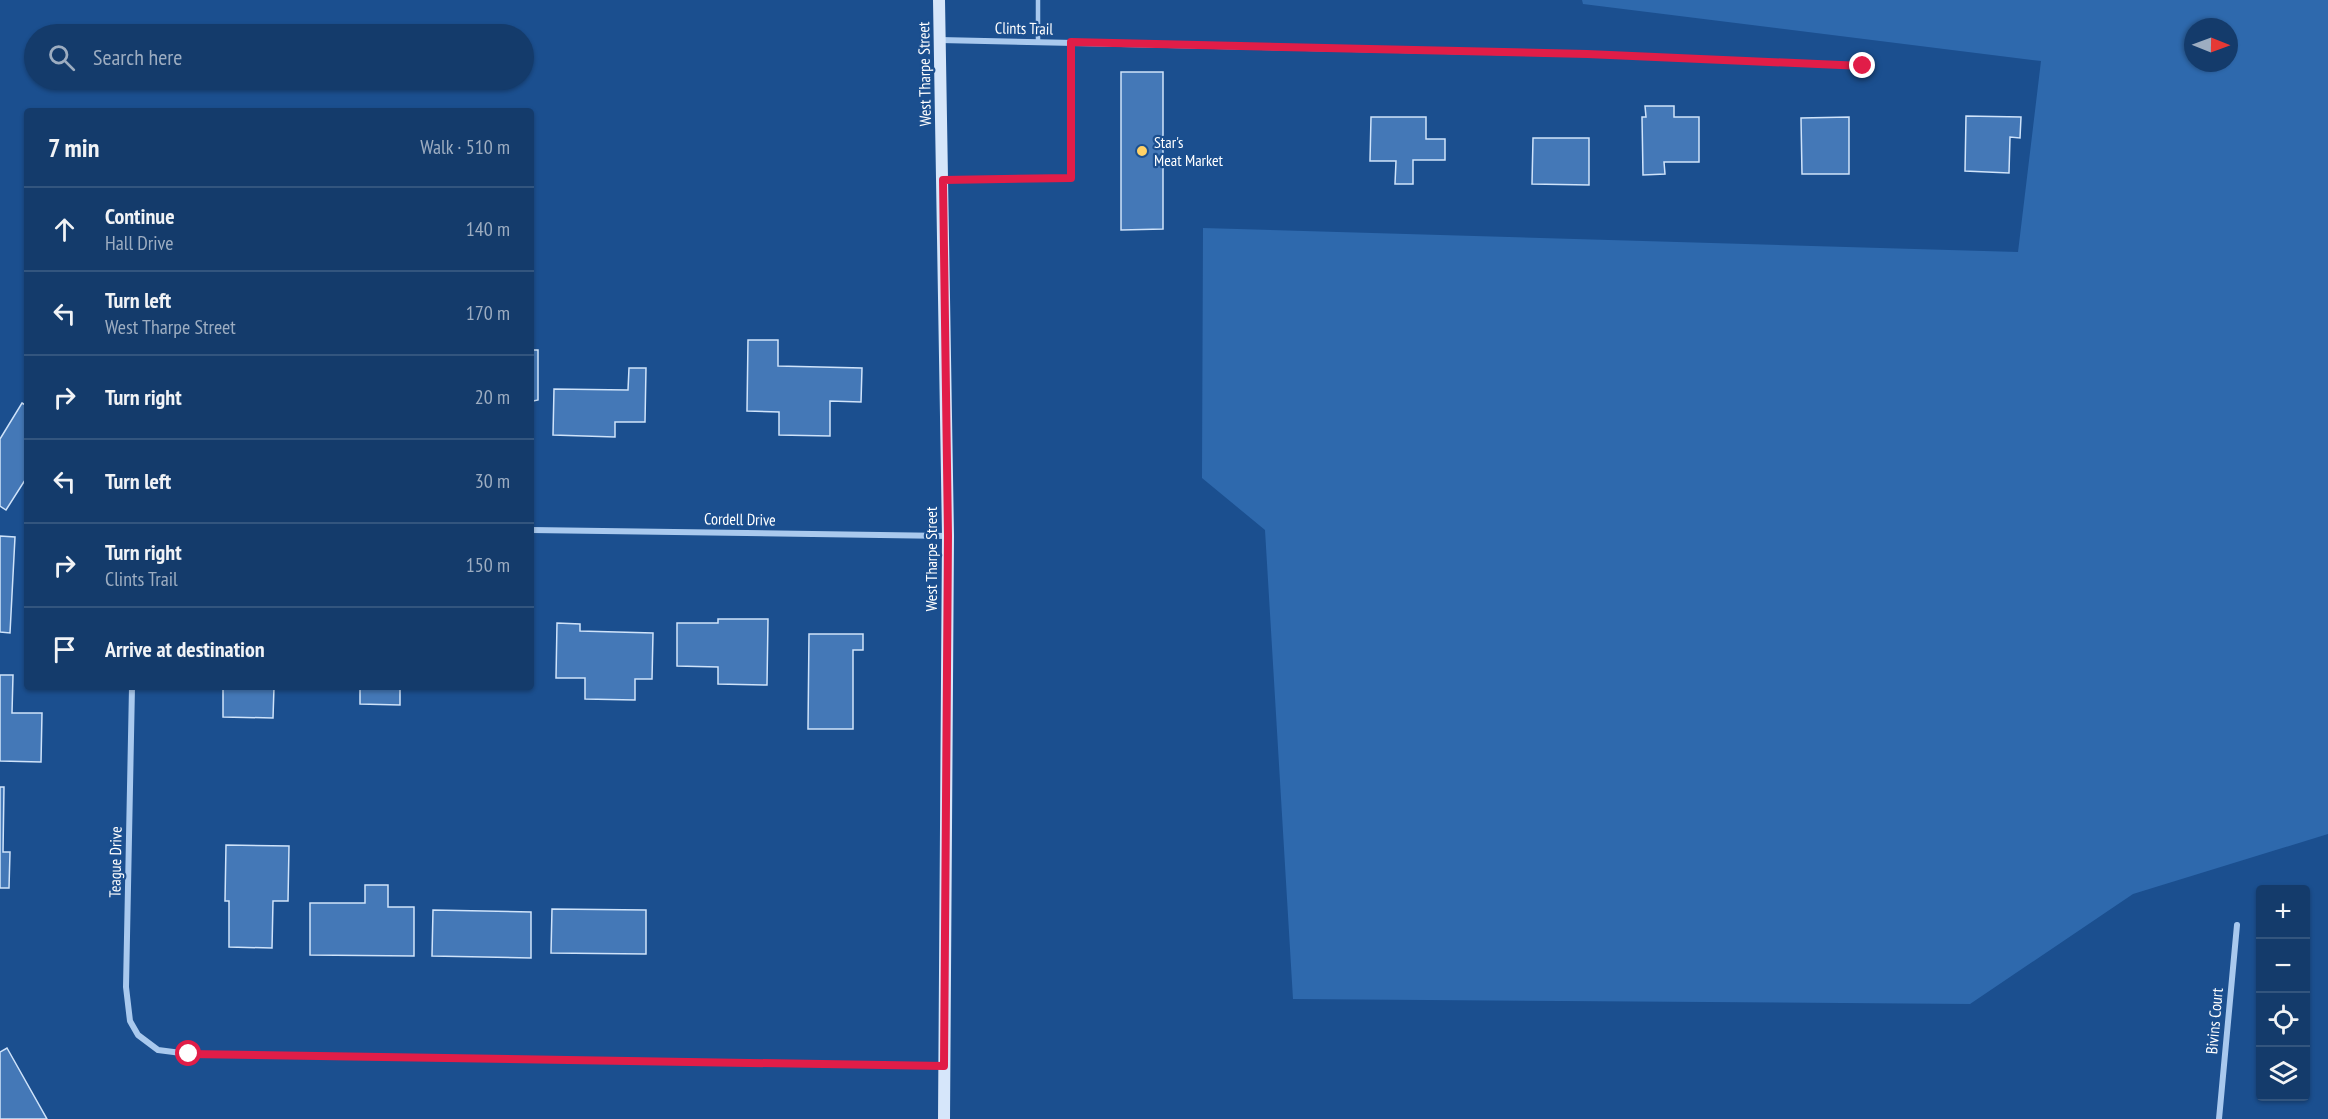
<!DOCTYPE html>
<meta charset="utf-8">
<style>
:root{--surface:#143b6b;--page:#1d4271;--text:#f1f3f6;--muted:#9dadc1;--line:#33557e}
body{margin:0;font-family:"PT Sans Narrow",sans-serif;background:var(--page);color:var(--text)}
.controls{position:absolute;right:18px;bottom:18px;display:grid;overflow:hidden;border-radius:6px;box-shadow:0 2px 4px #0004}
.controls button{width:54px;height:54px;display:grid;place-items:center;padding:0;border:0;border-bottom:2px solid var(--line);background:var(--surface);color:var(--text);font:30px sans-serif}
.compass{position:absolute;left:2184px;top:18px;width:54px;height:54px;border-radius:50%;background:var(--surface);box-shadow:0 2px 4px #0004;rotate:91deg}
.stop{position:absolute;width:18px;height:18px;margin:-14px;border:4px solid #e11d48;border-radius:50%;background:#fff}
.stop.end{background:#e11d48;border-color:#fff;box-shadow:0 2px 6px #0008}
.list{margin:0;padding:0;list-style:none}
h2{display:flex;justify-content:space-between;align-items:center;height:78px;margin:0;padding:0 24px;font-size:26px}
h2 small{font-size:20px;font-weight:400;color:var(--muted)}
.list li{display:grid;grid-template-columns:39px 1fr auto;gap:18px;align-items:center;box-sizing:border-box;height:84px;padding:0 24px;border-top:2px solid var(--line)}
.list b{display:block;font-size:22px;white-space:nowrap}
.list p{margin:0;font-size:20px;white-space:nowrap;color:var(--muted)}
.list em{font-size:20px;font-style:normal;color:var(--muted)}
.icon{flex:none;width:33px;height:33px;fill:none;stroke:currentColor;stroke-width:2;stroke-linecap:round;stroke-linejoin:round}
.map{position:relative;flex:none;width:2328px;height:1119px;overflow:hidden}
.search{position:absolute;background:var(--surface);box-shadow:0 2px 4px #0004;left:24px;top:24px;width:510px;height:66px;display:flex;align-items:center;gap:15px;box-sizing:border-box;padding:0 21px;border-radius:33px;color:var(--muted);font-size:22px}
.panel{position:absolute;background:var(--surface);box-shadow:0 2px 4px #0004;left:24px;top:108px;width:510px;height:582px;border-radius:6px}
.map>svg:first-child{display:block}
.green{fill:#2e69ad;fill-rule:evenodd}
.building{fill:#4478b7;stroke:#cfe3fa;stroke-width:1.5}
.lines{fill:none;stroke-linecap:round;stroke-linejoin:round}
.service{stroke:#a9c9ee;stroke-width:4.5}
.minor{stroke:#a9c9ee;stroke-width:6}
.secondary{stroke:#d6e6fa;stroke-width:12}
.route{stroke:#e11d48;stroke-width:8}
.poi-dot{fill:#ffd166;stroke:#1b4f8f;stroke-width:2}
.labels{text-anchor:middle;dominant-baseline:central;stroke-width:4.5;stroke-linejoin:round;paint-order:stroke}
.street-label{font-size:16px;fill:#fff;stroke:#1b4f8f}
.poi-label{font-size:16px;fill:#fff;stroke:#1b4f8f;text-anchor:start}
</style>
<div class="map">
<svg width="2328" height="1119" viewBox="0 0 2328 1119">
<rect width="100%" height="100%" fill="#1b4f8f"/>
<!-- green -->
<path class="green" d="M 1582,0 L 2328,0 L 2328,834 L 2133,894 L 1970,1004 L 1293,999 L 1265,530 L 1202,478 L 1203,228 L 2018,252 L 2041,61 L 1583,4 ZM 2193,27 L 2229,27 L 2229,63 L 2193,63 Z"/>
<!-- building -->
<g class="building">
<path d="M 1121,72 L 1163,72 L 1163,229 L 1121,230 Z"/>
<path d="M 1645,106 L 1674,106 L 1674,117 L 1699,117 L 1699,162 L 1664,162 L 1665,174 L 1643,175 L 1642,117 L 1646,117 Z"/>
<path d="M 1966,116 L 2021,117 L 2020,138 L 2010,137 L 2009,173 L 1965,171 Z"/>
<path d="M 1371,117 L 1426,117 L 1426,139 L 1445,139 L 1445,160 L 1413,160 L 1413,184 L 1395,184 L 1396,161 L 1370,161 Z"/>
<path d="M 1849,117 L 1849,174 L 1802,174 L 1801,118 Z"/>
<path d="M 1533,138 L 1589,138 L 1589,185 L 1532,184 Z"/>
<path d="M 748,340 L 778,340 L 778,366 L 862,368 L 861,402 L 830,401 L 830,436 L 779,435 L 779,412 L 747,411 Z"/>
<path d="M 531,350 L 538,350 L 538,400 L 533,401 L 532,428 Z"/>
<path d="M 629,368 L 646,368 L 645,422 L 615,422 L 615,437 L 553,435 L 554,389 L 628,390 Z"/>
<path d="M 22,403 L 27,406 L 27,477 L 6,510 L 0,506 L 0,439 Z"/>
<path d="M 0,536 L 15,537 L 10,633 L 0,632 Z"/>
<path d="M 718,619 L 768,619 L 767,685 L 718,684 L 718,667 L 677,666 L 677,623 L 718,623 Z"/>
<path d="M 557,623 L 580,624 L 580,631 L 653,633 L 652,679 L 635,679 L 635,700 L 585,699 L 585,678 L 556,678 Z"/>
<path d="M 809,634 L 863,634 L 863,650 L 853,650 L 853,729 L 808,729 Z"/>
<path d="M 0,675 L 13,675 L 12,713 L 42,713 L 41,762 L 0,761 Z"/>
<path d="M 223,687 L 274,687 L 273,718 L 223,717 Z"/>
<path d="M 360,687 L 400,687 L 400,705 L 360,704 Z"/>
<path d="M 0,787 L 4,787 L 3,852 L 10,852 L 9,888 L 0,888 Z"/>
<path d="M 226,845 L 289,846 L 288,901 L 273,901 L 272,948 L 229,947 L 229,901 L 225,901 Z"/>
<path d="M 365,885 L 388,885 L 388,907 L 414,907 L 414,956 L 310,955 L 310,903 L 365,903 Z"/>
<path d="M 552,909 L 646,910 L 646,954 L 551,953 Z"/>
<path d="M 433,910 L 531,912 L 531,958 L 432,956 Z"/>
<path d="M 7,1048 L 47,1119 L 0,1119 L 0,1052 Z"/>
</g>
<g class="lines">
<!-- service -->
<g class="service">
<path d="M 1038,42 L 1038,0"/>
<path d="M 943,180 L 1071,178 L 1071,43"/>
</g>
<!-- minor -->
<g class="minor">
<path d="M 940,40 L 1587,54 L 1863,66"/>
<path d="M 531,530 L 948,536"/>
<path d="M 132,687 L 126,987 L 130,1021 L 138,1035 L 158,1050 L 189,1054 L 944,1066"/>
<path d="M 2219,1119 L 2237,925"/>
</g>
<!-- secondary -->
<path class="secondary" d="M 939,0 L 948,536 L 944,1119"/>
</g>
<g class="lines">
<!-- route -->
<path class="route" d="M 189,1054 L 944,1066 L 948,536 L 943,180 L 1071,178 L 1071,42 L 1587,54 L 1863,66"/>
</g>
<!-- markers -->
<circle class="poi-dot" cx="1142" cy="151" r="6"/>
<g class="labels">
<!-- street labels -->
<g class="street-label">
<text transform="translate(1024 28) rotate(1)">Clints Trail</text>
<text transform="translate(924 74) rotate(-91)">West Tharpe Street</text>
<text transform="translate(740 519) rotate(1)">Cordell Drive</text>
<text transform="translate(931 559) rotate(-90)">West Tharpe Street</text>
<text transform="translate(115 862) rotate(-89)">Teague Drive</text>
<text transform="translate(2214 1021) rotate(-85)">Bivins Court</text>
</g>
<!-- poi labels -->
<g class="poi-label">
<text x="1154" y="142">Star's<tspan x="1154" dy="18">Meat Market</tspan></text>
</g>
</g>
</svg>
<div class="controls">
<button>+</button>
<button>−</button>
<button><svg class="icon" aria-label="locate" viewBox="0 0 24 24"><circle cx="12" cy="12" r="6"/><path d="M12 2v4M12 18v4M2 12h4M18 12h4"/></svg></button>
<button><svg class="icon" aria-label="layers" viewBox="0 0 24 24"><path d="M12 4l9 5-9 5-9-5zM3 14l9 5 9-5"/></svg></button>
</div>
<svg class="compass" viewBox="-18 -18 36 36"><path d="M0-13l5 13h-10z" fill="#e53935"/><path d="M0 13l5-13h-10z" fill="#9dadc1"/></svg>
<div class="stop" style="left:189px;top:1054px"></div>
<div class="stop end" style="left:1863px;top:66px"></div>
<div class="search"><svg class="icon" aria-label="search" viewBox="0 0 24 24"><circle cx="10" cy="10" r="6"/><path d="M15 15l6 6"/></svg>Search here</div>
<section class="panel">
<h2>7 min<small>Walk · 510 m</small></h2>
<ul class="list">
<li><svg class="icon" aria-label="ahead" viewBox="0 0 24 24"><path d="M12 20V5M6 11l6-6 6 6"/></svg><div><b>Continue</b><p>Hall Drive</p></div><em>140 m</em></li>
<li><svg class="icon" aria-label="left" viewBox="0 0 24 24"><path d="M17 20v-9H6M10 6l-5 5 5 5"/></svg><div><b>Turn left</b><p>West Tharpe Street</p></div><em>170 m</em></li>
<li><svg class="icon" aria-label="right" viewBox="0 0 24 24"><path d="M7 20v-9h11M14 6l5 5-5 5"/></svg><div><b>Turn right</b></div><em>20 m</em></li>
<li><svg class="icon" aria-label="left" viewBox="0 0 24 24"><path d="M17 20v-9H6M10 6l-5 5 5 5"/></svg><div><b>Turn left</b></div><em>30 m</em></li>
<li><svg class="icon" aria-label="right" viewBox="0 0 24 24"><path d="M7 20v-9h11M14 6l5 5-5 5"/></svg><div><b>Turn right</b><p>Clints Trail</p></div><em>150 m</em></li>
<li><svg class="icon" aria-label="arrive" viewBox="0 0 24 24"><path d="M6 21V4h12l-3 4 3 4H6"/></svg><div><b>Arrive at destination</b></div></li>
</ul>
</section>
</div>
